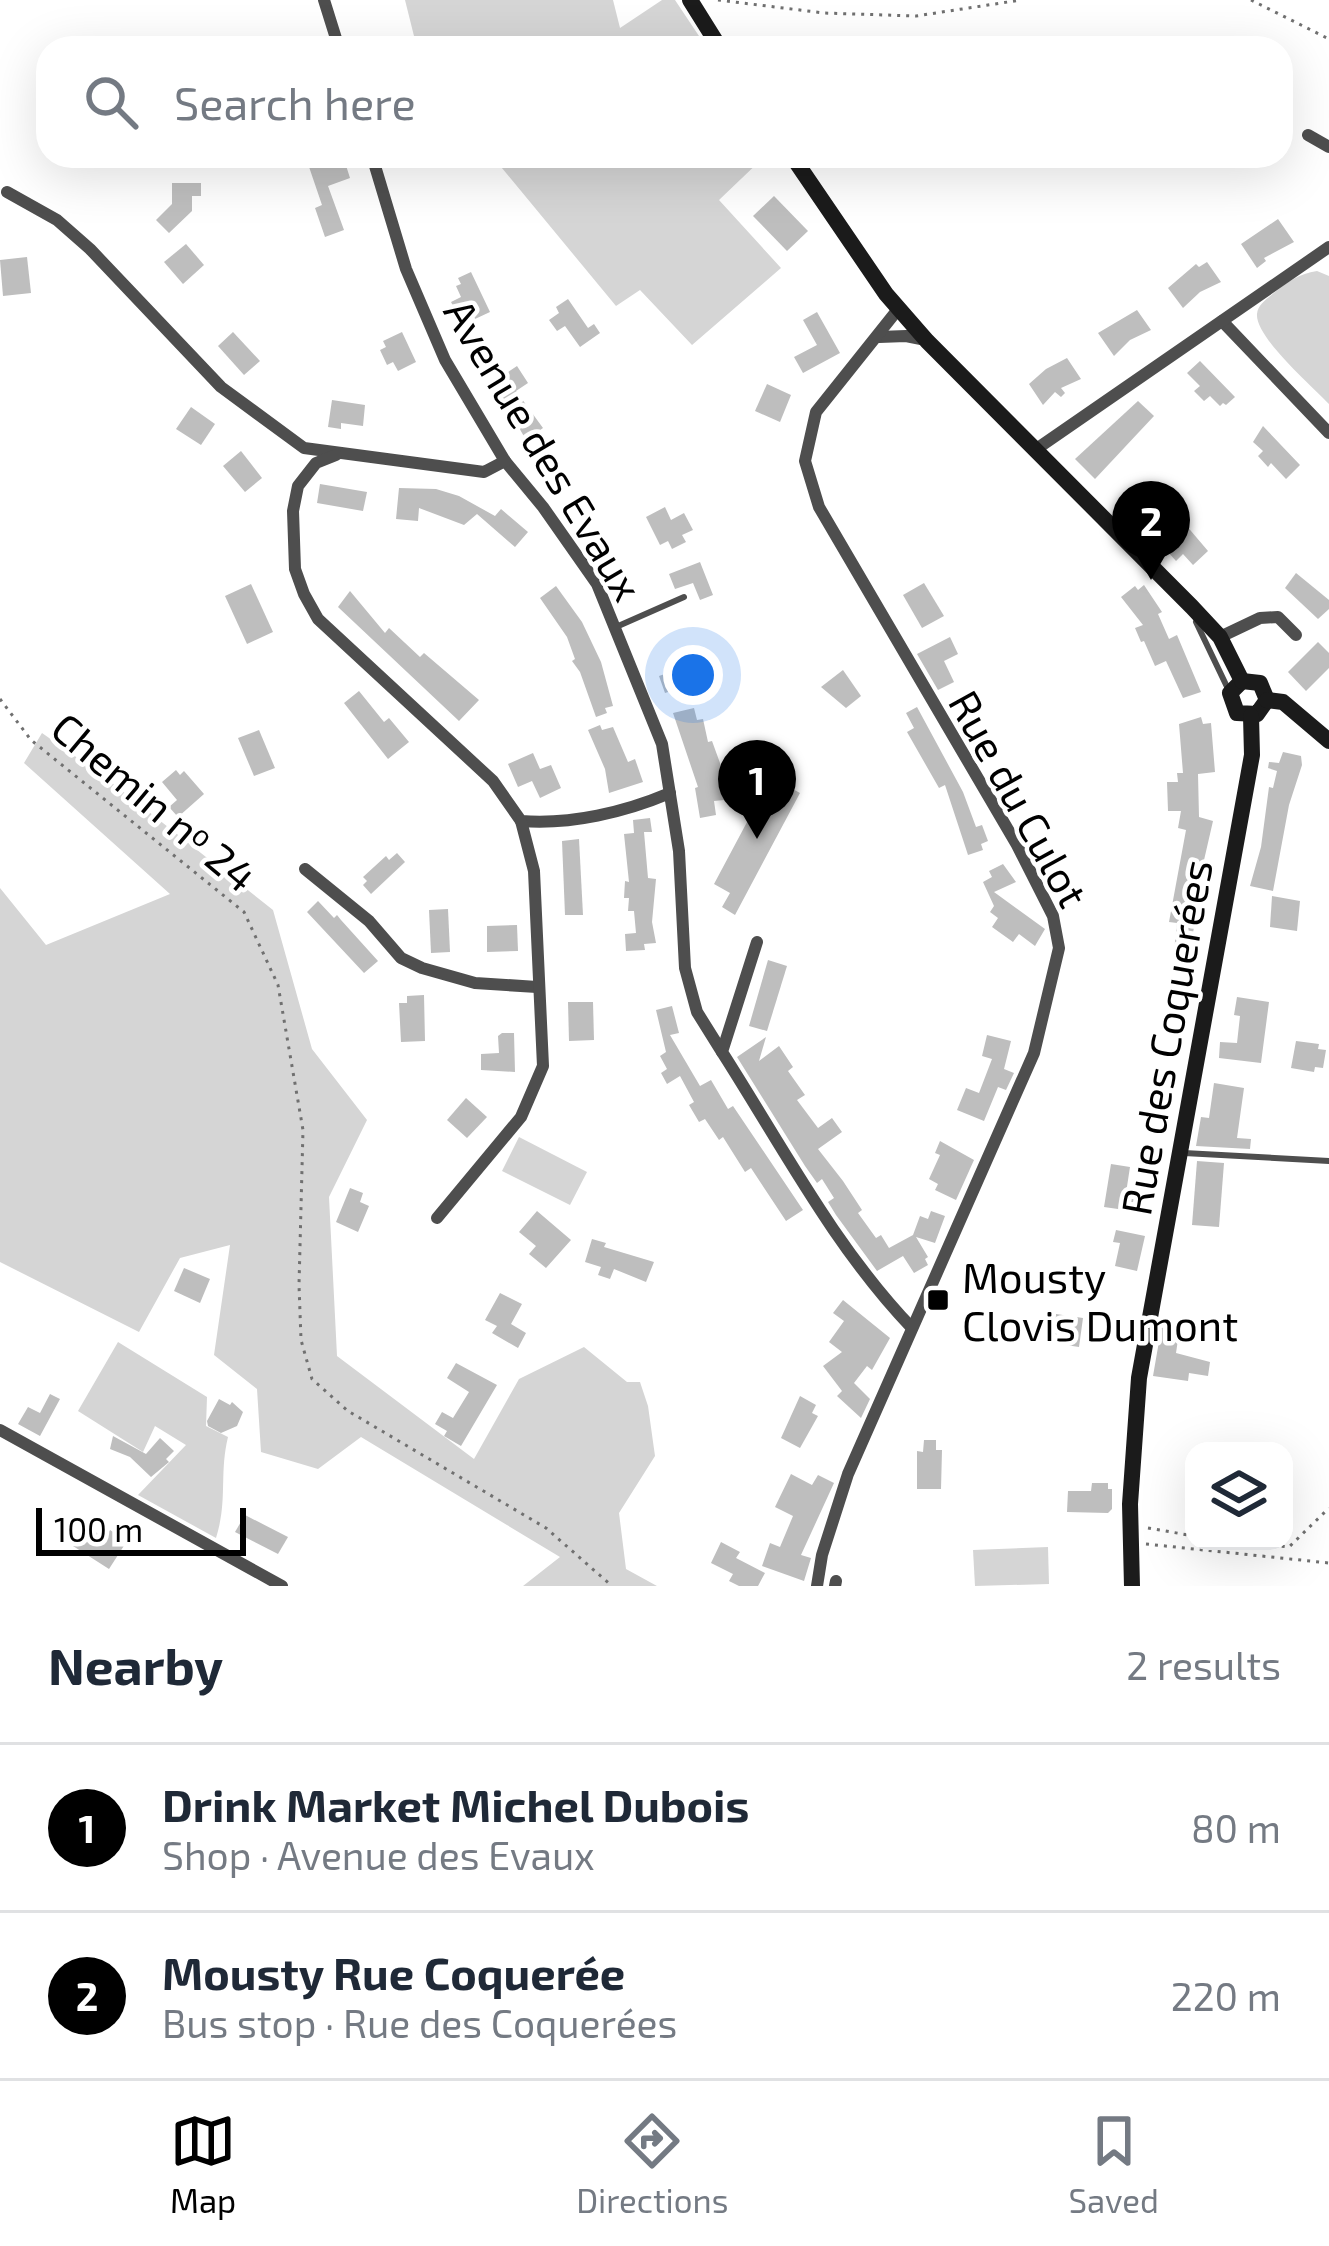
<!DOCTYPE html>
<meta charset="utf-8">
<style>
:root{--surface:#fff;--page:#f2f2f3;--text:#1f2937;--muted:#747a83;--line:#e0e1e3;--accent:#000}
body{margin:0;font-family:"Exo 2",sans-serif;background:var(--page);color:var(--text)}
.controls{position:absolute;right:36px;bottom:36px;display:grid;overflow:hidden;border-radius:24px;box-shadow:0 12px 48px #0002}
.controls button{width:108px;height:108px;display:grid;place-items:center;padding:0;border:0;border-bottom:3px solid var(--line);background:var(--surface);color:var(--text);font:60px sans-serif}
.scale{position:absolute;left:36px;bottom:30px;width:210px;box-sizing:border-box;padding-left:12px;border:6px solid #000;border-top:0;font-size:33px;line-height:42px;white-space:nowrap;color:#000;-webkit-text-stroke:9px #fff;paint-order:stroke}
.you{position:absolute;left:693px;top:675px;width:42px;height:42px;margin:-30px;border:9px solid #fff;border-radius:50%;background:#1a73e8;box-shadow:0 0 0 18px #1a73e833}
.badge{display:grid;place-items:center;width:78px;height:78px;border-radius:50%;background:var(--accent);color:#fff;font-size:39px;font-weight:700}
.pin{position:absolute;translate:-50% -99px;filter:drop-shadow(0 3px 6px #0008)}
.pin::after{content:'';position:absolute;top:63px;width:42px;height:36px;background:inherit;clip-path:polygon(0 0,100% 0,50% 100%)}
.list{margin:0;padding:0;list-style:none}
h2{display:flex;justify-content:space-between;align-items:center;height:156px;margin:0;padding:0 48px;font-size:51px}
h2 small{font-size:39px;font-weight:400;color:var(--muted)}
.list li{display:grid;grid-template-columns:78px 1fr auto;gap:36px;align-items:center;box-sizing:border-box;height:168px;padding:0 48px;border-top:3px solid var(--line)}
.list b{display:block;font-size:45px;white-space:nowrap}
.list p{margin:0;font-size:39px;white-space:nowrap;color:var(--muted)}
.list em{font-size:39px;font-style:normal;color:var(--muted)}
.icon{flex:none;width:66px;height:66px;fill:none;stroke:currentColor;stroke-width:2;stroke-linecap:round;stroke-linejoin:round}
.map{position:relative;flex:none;width:1329px;height:1586px;overflow:hidden}
.search{position:absolute;background:var(--surface);box-shadow:0 12px 48px #0002;left:36px;right:36px;top:36px;height:132px;display:flex;align-items:center;gap:30px;box-sizing:border-box;padding:0 42px;border-radius:36px;color:var(--muted);font-size:45px}
.sheet{height:492px;background:var(--surface)}
nav{display:flex;justify-content:space-around;align-items:center;box-sizing:border-box;height:168px;border-top:3px solid var(--line);background:var(--surface);font-size:33px;color:var(--muted)}
nav a{display:grid;justify-items:center;gap:6px}
nav .on{color:var(--accent)}
.map>svg:first-child{display:block}
.green{fill:#d5d5d5}
.building{fill:#bebebe}
.lines{fill:none;stroke-linecap:round;stroke-linejoin:round}
.path{stroke:#707070;stroke-width:3;stroke-dasharray:3 6;stroke-linecap:butt}
.lane{stroke:#4e4e4e;stroke-width:6}
.street{stroke:#4e4e4e;stroke-width:12}
.secondary{stroke:#1b1b1b;stroke-width:16}
.poi-dot{fill:#000;stroke:#fff;stroke-width:4.5}
.labels{text-anchor:middle;dominant-baseline:central;stroke-width:9;stroke-linejoin:round;paint-order:stroke}
.street-label{font-size:42px;fill:#000;stroke:#fff}
.poi-label{font-size:42px;fill:#000;stroke:#fff;text-anchor:start}
</style>
<div class="map">
<svg width="1329" height="1586" viewBox="0 0 1329 1586">
<rect width="100%" height="100%" fill="#fff"/>
<!-- green -->
<g class="green">
<path d="M 405,0 L 613,0 L 620,28 L 662,0 L 675,0 L 707,48 L 417,48 Z"/>
<path d="M 492,156 L 765,156 L 719,200 L 781,268 L 692,345 L 640,290 L 616,306 Z"/>
<path d="M 1317,271 L 1329,276 L 1329,404 C 1313,387 1255,337 1257,314 C 1258,304 1267,299 1275,292 C 1289,281 1299,274 1317,271 Z"/>
<path d="M 42,733 L 106,778 L 273,910 L 312,1049 L 367,1120 L 329,1197 L 337,1356 L 474,1459 L 519,1379 L 584,1347 L 627,1382 L 640,1382 L 648,1406 L 655,1456 L 619,1513 L 626,1569 L 657,1586 L 523,1586 L 560,1557 L 361,1437 L 318,1469 L 261,1452 L 257,1389 L 214,1355 L 230,1245 L 180,1258 L 139,1332 L 0,1262 L 0,888 L 46,945 L 170,894 L 24,763 Z"/>
<path d="M 519,1137 L 587,1172 L 570,1205 L 502,1171 Z"/>
<path d="M 118,1342 L 207,1397 L 206,1426 L 228,1437 C 219,1474 228,1500 216,1538 L 138,1495 L 186,1445 L 155,1426 L 143,1452 L 78,1411 Z"/>
<path d="M 1048,1547 L 1049,1584 L 975,1586 L 973,1550 Z"/>
</g>
<!-- building -->
<g class="building">
<path d="M 323,156 L 343,156 L 350,178 L 328,186 L 344,230 L 325,237 L 315,208 L 322,205 L 307,161 Z"/>
<path d="M 172,183 L 201,183 L 201,196 L 192,196 L 192,211 L 169,233 L 156,220 L 172,204 Z"/>
<path d="M 774,196 L 808,231 L 787,251 L 753,216 Z"/>
<path d="M 1278,219 L 1294,242 L 1264,258 L 1266,261 L 1257,268 L 1241,244 Z"/>
<path d="M 186,244 L 204,265 L 183,284 L 164,262 Z"/>
<path d="M 27,257 L 31,293 L 3,296 L 0,260 Z"/>
<path d="M 1207,262 L 1221,282 L 1200,292 L 1183,308 L 1168,288 L 1196,264 L 1199,267 Z"/>
<path d="M 471,272 L 490,312 L 475,319 L 472,313 L 460,319 L 451,302 L 461,297 L 456,286 L 461,284 L 458,278 Z"/>
<path d="M 568,299 L 588,328 L 594,324 L 600,333 L 580,347 L 565,326 L 557,331 L 549,320 L 559,313 L 556,307 Z"/>
<path d="M 1137,310 L 1151,330 L 1130,340 L 1114,356 L 1098,333 Z"/>
<path d="M 817,312 L 840,353 L 803,373 L 794,357 L 817,345 L 803,320 Z"/>
<path d="M 233,332 L 260,361 L 244,375 L 218,346 Z"/>
<path d="M 402,332 L 416,362 L 398,371 L 393,362 L 387,365 L 380,350 L 386,347 L 383,341 Z"/>
<path d="M 1067,358 L 1081,379 L 1061,388 L 1065,393 L 1061,397 L 1055,392 L 1043,405 L 1029,384 L 1046,369 Z"/>
<path d="M 1200,361 L 1235,397 L 1226,405 L 1223,403 L 1220,406 L 1210,396 L 1204,401 L 1194,391 L 1200,386 L 1187,373 Z"/>
<path d="M 517,366 L 528,383 L 516,391 L 543,428 L 526,440 L 493,382 Z"/>
<path d="M 767,384 L 791,395 L 780,422 L 755,411 Z"/>
<path d="M 332,400 L 365,405 L 363,426 L 341,423 L 341,429 L 328,427 Z"/>
<path d="M 1138,401 L 1154,416 L 1095,479 L 1075,459 Z"/>
<path d="M 191,407 L 215,424 L 201,445 L 176,429 Z"/>
<path d="M 1263,426 L 1300,465 L 1286,479 L 1271,463 L 1268,467 L 1258,456 L 1263,451 L 1253,442 Z"/>
<path d="M 241,451 L 262,478 L 245,492 L 223,466 Z"/>
<path d="M 320,484 L 367,492 L 363,511 L 317,503 Z"/>
<path d="M 399,488 L 436,489 L 459,496 L 495,516 L 501,509 L 528,532 L 515,547 L 477,514 L 464,525 L 419,508 L 418,521 L 396,519 Z"/>
<path d="M 1153,503 L 1167,518 L 1174,511 L 1208,551 L 1193,565 L 1183,554 L 1176,561 L 1137,517 Z"/>
<path d="M 665,507 L 671,520 L 684,513 L 693,530 L 682,535 L 686,542 L 672,549 L 668,541 L 660,545 L 646,517 Z"/>
<path d="M 700,562 L 713,595 L 700,600 L 693,583 L 675,589 L 669,574 Z"/>
<path d="M 1296,573 L 1329,600 L 1329,609 L 1318,619 L 1285,588 Z"/>
<path d="M 924,583 L 944,616 L 922,628 L 903,595 Z"/>
<path d="M 251,584 L 273,632 L 247,644 L 225,596 Z"/>
<path d="M 1144,585 L 1162,612 L 1158,614 L 1169,639 L 1177,635 L 1201,692 L 1183,698 L 1166,661 L 1155,666 L 1144,641 L 1141,642 L 1135,628 L 1143,625 L 1121,597 L 1135,586 L 1138,590 Z"/>
<path d="M 556,586 L 582,622 L 601,662 L 613,706 L 605,708 L 607,713 L 596,717 L 580,672 L 572,661 L 575,659 L 567,637 L 540,598 Z"/>
<path d="M 350,591 L 385,633 L 389,628 L 420,657 L 424,653 L 479,700 L 459,721 L 338,607 Z"/>
<path d="M 950,637 L 958,654 L 944,661 L 954,682 L 938,690 L 917,654 Z"/>
<path d="M 1318,642 L 1329,653 L 1329,668 L 1306,691 L 1288,672 Z"/>
<path d="M 691,665 L 700,691 L 684,696 L 681,688 L 665,693 L 659,676 Z"/>
<path d="M 843,670 L 861,696 L 846,708 L 821,687 Z"/>
<path d="M 359,691 L 384,722 L 389,718 L 409,742 L 388,759 L 344,703 Z"/>
<path d="M 917,707 L 963,792 L 976,827 L 982,825 L 988,841 L 981,844 L 983,850 L 968,855 L 945,785 L 939,788 L 907,732 L 914,728 L 906,713 Z"/>
<path d="M 694,708 L 697,720 L 703,719 L 708,742 L 712,741 L 720,763 L 724,800 L 714,801 L 716,815 L 700,818 L 695,788 L 698,787 L 673,713 Z"/>
<path d="M 1201,717 L 1203,724 L 1211,723 L 1215,772 L 1198,774 L 1199,817 L 1213,821 L 1193,908 L 1197,908 L 1190,952 L 1174,951 L 1177,923 L 1169,922 L 1186,830 L 1178,828 L 1181,811 L 1168,811 L 1167,782 L 1178,782 L 1177,773 L 1183,773 L 1179,724 Z"/>
<path d="M 600,725 L 602,730 L 613,727 L 628,762 L 635,759 L 643,782 L 609,793 L 605,769 L 588,730 Z"/>
<path d="M 259,730 L 275,768 L 254,776 L 238,738 Z"/>
<path d="M 1283,752 L 1301,756 L 1302,765 L 1289,805 L 1273,891 L 1250,886 L 1261,847 L 1269,787 L 1273,788 L 1277,771 L 1268,768 L 1269,762 L 1279,763 Z"/>
<path d="M 533,753 L 540,769 L 551,765 L 561,788 L 540,798 L 532,781 L 518,787 L 508,764 Z"/>
<path d="M 176,770 L 180,775 L 184,771 L 204,794 L 178,817 L 169,807 L 177,800 L 162,782 Z"/>
<path d="M 771,777 L 800,793 L 735,915 L 722,907 L 730,893 L 714,884 Z"/>
<path d="M 650,818 L 652,832 L 644,832 L 648,878 L 656,879 L 652,922 L 656,943 L 644,944 L 645,950 L 626,951 L 625,934 L 636,933 L 634,911 L 628,911 L 629,898 L 624,898 L 625,881 L 629,882 L 624,834 L 634,833 L 633,820 Z"/>
<path d="M 579,839 L 583,915 L 565,915 L 562,841 Z"/>
<path d="M 397,853 L 405,862 L 371,894 L 363,885 L 367,881 L 363,877 L 386,856 L 389,860 Z"/>
<path d="M 1003,864 L 1016,882 L 994,892 L 1045,929 L 1035,946 L 1019,934 L 1013,942 L 992,927 L 998,918 L 990,912 L 994,906 L 983,882 L 992,877 L 989,871 Z"/>
<path d="M 1272,896 L 1300,901 L 1297,931 L 1270,927 Z"/>
<path d="M 318,901 L 334,918 L 337,915 L 341,920 L 378,961 L 364,973 L 307,912 Z"/>
<path d="M 448,909 L 450,952 L 431,953 L 429,910 Z"/>
<path d="M 517,925 L 518,951 L 487,952 L 487,926 Z"/>
<path d="M 768,960 L 787,966 L 767,1031 L 749,1026 Z"/>
<path d="M 424,995 L 425,1041 L 401,1042 L 399,1003 L 407,1003 L 407,996 Z"/>
<path d="M 1237,997 L 1269,1002 L 1261,1063 L 1219,1058 L 1220,1042 L 1237,1043 L 1240,1016 L 1234,1015 Z"/>
<path d="M 568,1002 L 593,1002 L 594,1040 L 569,1041 Z"/>
<path d="M 672,1006 L 679,1033 L 670,1035 L 700,1086 L 711,1080 L 728,1109 L 733,1106 L 803,1210 L 786,1221 L 751,1168 L 745,1172 L 723,1137 L 719,1140 L 705,1119 L 699,1122 L 689,1105 L 694,1102 L 680,1076 L 667,1084 L 661,1073 L 667,1069 L 660,1056 L 666,1052 L 656,1010 Z"/>
<path d="M 502,1033 L 514,1033 L 515,1072 L 481,1070 L 481,1054 L 499,1053 L 498,1036 Z"/>
<path d="M 987,1035 L 1011,1041 L 1004,1069 L 1014,1073 L 1006,1090 L 998,1087 L 984,1121 L 957,1110 L 966,1088 L 979,1093 L 992,1059 L 982,1056 Z"/>
<path d="M 766,1037 L 759,1061 L 779,1046 L 793,1067 L 788,1071 L 805,1095 L 797,1100 L 818,1128 L 832,1118 L 842,1132 L 818,1149 L 843,1181 L 862,1210 L 858,1213 L 876,1238 L 881,1235 L 889,1248 L 913,1235 L 920,1216 L 928,1219 L 931,1211 L 945,1216 L 935,1243 L 916,1237 L 928,1257 L 925,1259 L 928,1265 L 914,1273 L 903,1256 L 877,1271 L 836,1215 L 828,1202 L 834,1198 L 822,1179 L 817,1183 L 805,1166 L 737,1057 Z"/>
<path d="M 1296,1041 L 1319,1044 L 1318,1049 L 1326,1050 L 1323,1068 L 1315,1067 L 1314,1072 L 1291,1068 Z"/>
<path d="M 1214,1083 L 1244,1088 L 1237,1138 L 1251,1139 L 1250,1149 L 1196,1146 L 1201,1117 L 1209,1118 Z"/>
<path d="M 466,1098 L 487,1117 L 467,1138 L 447,1120 Z"/>
<path d="M 940,1141 L 974,1160 L 956,1200 L 935,1190 L 938,1184 L 929,1179 L 940,1155 L 935,1153 Z"/>
<path d="M 1197,1161 L 1224,1163 L 1219,1227 L 1192,1225 Z"/>
<path d="M 1111,1164 L 1130,1167 L 1126,1193 L 1135,1194 L 1132,1211 L 1104,1207 Z"/>
<path d="M 350,1188 L 363,1193 L 360,1202 L 369,1206 L 358,1232 L 336,1222 Z"/>
<path d="M 537,1211 L 571,1240 L 546,1268 L 529,1254 L 536,1246 L 519,1232 Z"/>
<path d="M 1116,1230 L 1145,1236 L 1137,1271 L 1115,1266 L 1120,1243 L 1113,1242 Z"/>
<path d="M 592,1239 L 606,1243 L 604,1247 L 654,1262 L 646,1282 L 614,1269 L 610,1279 L 598,1275 L 601,1267 L 585,1262 Z"/>
<path d="M 184,1268 L 210,1279 L 200,1303 L 174,1291 Z"/>
<path d="M 500,1293 L 522,1304 L 511,1324 L 526,1333 L 518,1348 L 492,1333 L 497,1326 L 485,1320 Z"/>
<path d="M 843,1300 L 890,1338 L 872,1370 L 867,1366 L 854,1383 L 870,1399 L 861,1418 L 837,1396 L 842,1391 L 823,1366 L 842,1352 L 829,1342 L 844,1321 L 833,1313 Z"/>
<path d="M 1056,1314 L 1083,1318 L 1079,1347 L 1053,1343 L 1054,1333 L 1046,1332 L 1048,1319 L 1055,1320 Z"/>
<path d="M 1162,1324 L 1180,1326 L 1176,1353 L 1210,1362 L 1208,1376 L 1189,1373 L 1188,1381 L 1153,1376 Z"/>
<path d="M 456,1363 L 497,1385 L 461,1446 L 444,1436 L 447,1431 L 435,1424 L 442,1412 L 453,1418 L 469,1392 L 447,1378 Z"/>
<path d="M 50,1394 L 60,1399 L 40,1436 L 18,1424 L 28,1407 L 40,1413 Z"/>
<path d="M 800,1396 L 816,1405 L 812,1413 L 818,1416 L 800,1448 L 781,1438 Z"/>
<path d="M 219,1399 L 230,1405 L 232,1402 L 243,1412 L 237,1426 L 221,1433 L 208,1426 L 207,1421 Z"/>
<path d="M 113,1436 L 146,1454 L 160,1438 L 174,1451 L 166,1459 L 169,1462 L 151,1477 L 130,1457 L 110,1449 Z"/>
<path d="M 924,1440 L 936,1440 L 936,1450 L 942,1450 L 941,1489 L 917,1489 L 917,1451 L 923,1452 Z"/>
<path d="M 791,1474 L 812,1485 L 818,1475 L 834,1483 L 801,1555 L 811,1558 L 804,1581 L 762,1566 L 770,1543 L 780,1547 L 793,1516 L 775,1507 Z"/>
<path d="M 1092,1483 L 1108,1483 L 1108,1489 L 1112,1489 L 1112,1509 L 1108,1513 L 1067,1512 L 1068,1491 L 1091,1491 Z"/>
<path d="M 245,1515 L 288,1537 L 278,1554 L 235,1532 Z"/>
<path d="M 86,1526 L 105,1538 L 110,1530 L 127,1541 L 109,1569 L 73,1546 Z"/>
<path d="M 721,1542 L 740,1552 L 736,1558 L 765,1573 L 758,1586 L 739,1586 L 729,1581 L 733,1574 L 711,1563 Z"/>
</g>
<g class="lines">
<!-- path -->
<g class="path">
<path d="M 718,0 L 824,13 L 916,16 L 1021,0"/>
<path d="M 1251,0 L 1329,39"/>
<path d="M 0,699 L 31,740 L 244,912 L 278,985 L 303,1130 L 299,1285 L 301,1340 L 312,1379 L 348,1411 L 546,1528 L 612,1586"/>
<path d="M 1148,1528 L 1194,1536"/>
<path d="M 1237,1541 L 1289,1547 L 1329,1508"/>
<path d="M 1146,1544 L 1329,1563"/>
</g>
<!-- lane -->
<g class="lane">
<path d="M 1196,622 L 1229,691"/>
<path d="M 616,627 L 684,597"/>
<path d="M 1184,1153 L 1329,1161"/>
</g>
<!-- street -->
<g class="street">
<path d="M 324,0 L 339,48"/>
<path d="M 1308,135 L 1329,147"/>
<path d="M 372,156 L 406,269 L 445,360 L 505,461 L 543,507 L 597,584 L 662,744 L 679,851 L 685,968 L 697,1012 L 722,1052"/>
<path d="M 7,192 L 57,220 L 90,249 L 221,387 L 304,448 L 484,472 L 505,461"/>
<path d="M 1222,321 L 1329,433"/>
<path d="M 879,337 L 906,336 L 926,340"/>
<path d="M 1035,450 L 1329,247"/>
<path d="M 336,455 L 316,463 L 298,486 L 293,511 L 295,569 L 304,594 L 318,619 L 493,781 L 521,821 C 571,825 625,812 670,793"/>
<path d="M 1220,637 L 1260,618 L 1278,617 L 1296,635"/>
<path d="M 305,869 L 369,921 L 401,958 L 422,968 L 475,983 L 537,987"/>
<path d="M 757,942 L 722,1052 C 781,1144 835,1248 912,1328"/>
<path d="M 437,1218 L 521,1117 L 543,1066 L 534,871 L 521,821"/>
<path d="M 0,1430 L 282,1586"/>
<path d="M 817,1586 L 822,1555 L 848,1474 L 1034,1053 L 1059,948 L 1053,916 L 1017,845 L 819,507 L 805,461 L 816,412 L 899,308"/>
<path d="M 835,1586 L 836,1581"/>
</g>
<!-- secondary -->
<g class="secondary">
<path d="M 690,0 L 720,48"/>
<path d="M 792,156 L 886,294 L 927,341 L 1192,607 L 1220,637 L 1242,681"/>
<path d="M 1242,681 L 1230,693 L 1237,713 L 1257,714 L 1267,700"/>
<path d="M 1242,681 L 1260,683 L 1267,700"/>
<path d="M 1267,700 L 1283,702 L 1329,741"/>
<path d="M 1132,1586 L 1130,1504 L 1139,1378 L 1252,755 L 1251,716"/>
</g>
</g>
<!-- markers -->
<rect class="poi-dot" x="926" y="1288" width="24" height="24" rx="6"/>
<g class="labels">
<!-- street labels -->
<g class="street-label">
<text transform="translate(545 449) rotate(59)">Avenue des Evaux</text>
<text transform="translate(1020 798) rotate(61)">Rue du Culot</text>
<text transform="translate(155 801) rotate(40)">Chemin nᵒ 24</text>
<text transform="translate(1165 1037) rotate(-80)">Rue des Coquerées</text>
</g>
<!-- poi labels -->
<g class="poi-label">
<text x="962" y="1276">Mousty<tspan x="962" dy="48">Clovis Dumont</tspan></text>
</g>
</g>
</svg>
<div class="controls">
<button><svg class="icon" aria-label="layers" viewBox="0 0 24 24"><path d="M12 4l9 5-9 5-9-5zM3 14l9 5 9-5"/></svg></button>
</div>
<div class="scale">100 m</div>
<div class="you"></div>
<div class="pin badge" style="left:757px;top:839px">1</div>
<div class="pin badge" style="left:1151px;top:580px">2</div>
<div class="search"><svg class="icon" aria-label="search" viewBox="0 0 24 24"><circle cx="10" cy="10" r="6"/><path d="M15 15l6 6"/></svg>Search here</div>
</div>
<section class="sheet">
<h2>Nearby<small>2 results</small></h2>
<ul class="list">
<li><span class="badge">1</span><div><b>Drink Market Michel Dubois</b><p>Shop · Avenue des Evaux</p></div><em>80 m</em></li>
<li><span class="badge">2</span><div><b>Mousty Rue Coquerée</b><p>Bus stop · Rue des Coquerées</p></div><em>220 m</em></li>
</ul>
</section>
<nav>
<a class="on"><svg class="icon" aria-label="map" viewBox="0 0 24 24"><path d="M3 6l6-2 6 2 6-2v14l-6 2-6-2-6 2zM9 4v14M15 6v14"/></svg>Map</a>
<a><svg class="icon" aria-label="directions" viewBox="0 0 24 24"><path d="M12 3l9 9-9 9-9-9zM9 14v-3h6M13 9l2 2-2 2"/></svg>Directions</a>
<a><svg class="icon" aria-label="saved" viewBox="0 0 24 24"><path d="M7 4h10v16l-5-4-5 4z"/></svg>Saved</a>
</nav>
